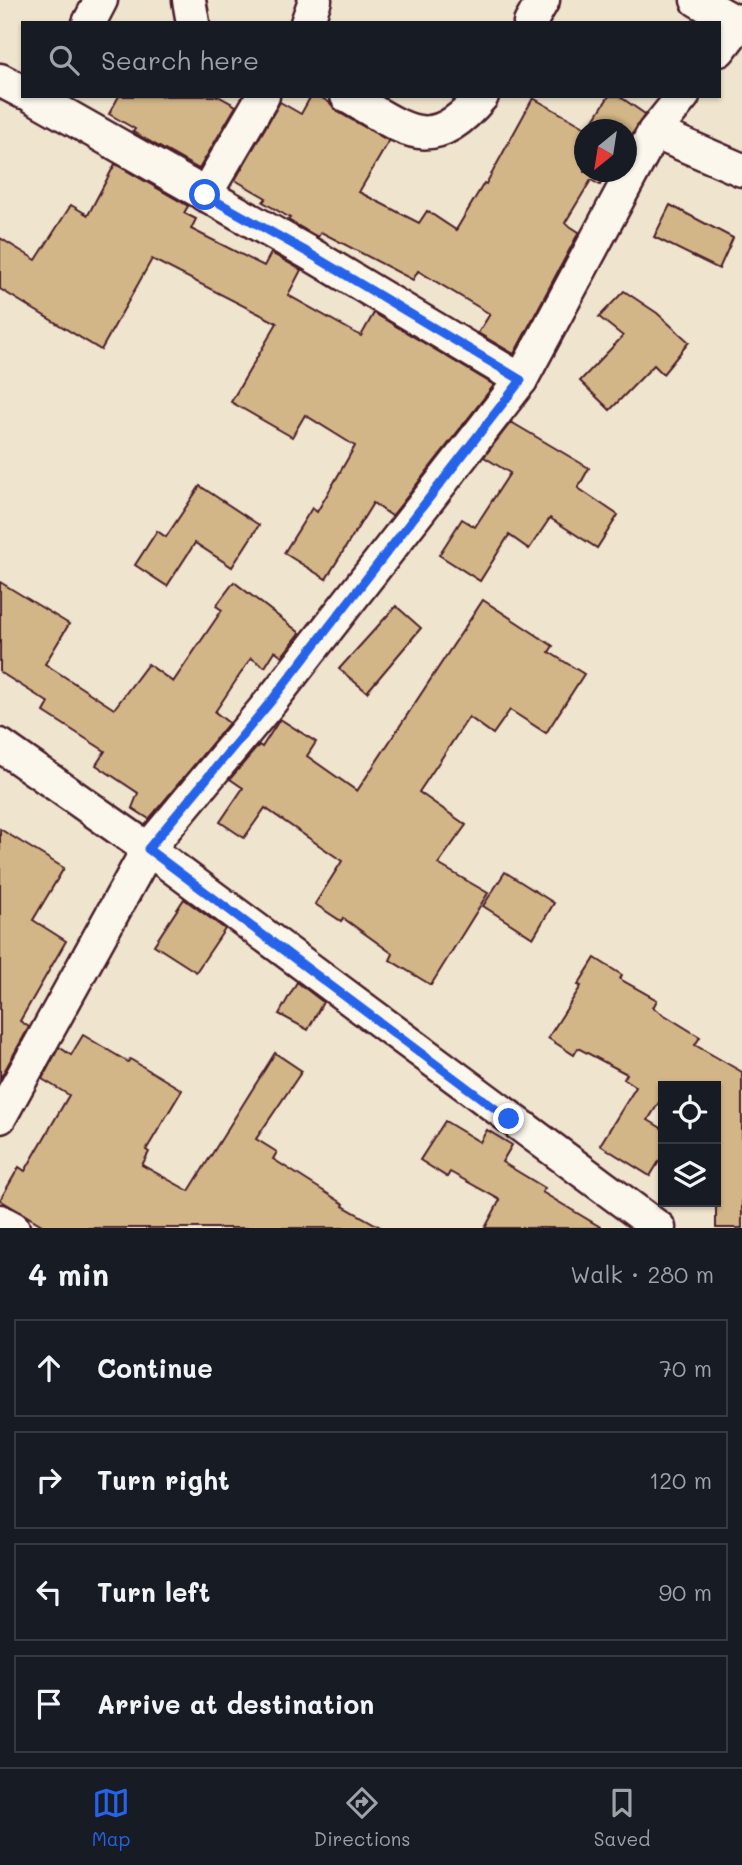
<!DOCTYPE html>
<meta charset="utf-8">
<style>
:root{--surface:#171b24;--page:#242831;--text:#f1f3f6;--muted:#9ea1a6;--line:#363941;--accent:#2563eb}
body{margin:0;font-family:Mali,sans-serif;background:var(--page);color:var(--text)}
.controls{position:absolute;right:21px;bottom:21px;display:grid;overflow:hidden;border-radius:0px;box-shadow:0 2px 5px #0004}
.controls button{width:63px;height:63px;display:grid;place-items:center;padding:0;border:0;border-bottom:2px solid var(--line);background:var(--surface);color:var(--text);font:35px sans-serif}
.compass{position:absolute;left:574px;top:119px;width:63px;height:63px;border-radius:50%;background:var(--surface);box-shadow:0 2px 5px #0004;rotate:210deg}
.stop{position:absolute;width:21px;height:21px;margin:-16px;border:5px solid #2563eb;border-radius:50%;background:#fff}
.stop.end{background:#2563eb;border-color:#fff;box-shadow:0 2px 7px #0008}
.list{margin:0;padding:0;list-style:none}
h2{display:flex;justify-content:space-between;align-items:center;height:91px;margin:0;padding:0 28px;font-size:30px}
h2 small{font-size:23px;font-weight:400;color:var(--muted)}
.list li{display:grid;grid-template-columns:46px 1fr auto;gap:21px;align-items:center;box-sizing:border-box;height:98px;margin:0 14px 14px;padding:0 14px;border:2px solid var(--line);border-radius:0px}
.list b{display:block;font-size:26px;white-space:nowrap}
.list em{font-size:23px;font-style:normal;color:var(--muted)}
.icon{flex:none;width:38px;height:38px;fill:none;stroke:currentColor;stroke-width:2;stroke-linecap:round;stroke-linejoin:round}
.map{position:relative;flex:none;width:742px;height:1228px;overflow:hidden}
.search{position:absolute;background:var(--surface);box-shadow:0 2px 5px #0004;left:21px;right:21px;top:21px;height:77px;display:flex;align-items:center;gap:18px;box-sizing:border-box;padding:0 24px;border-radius:0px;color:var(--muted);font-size:26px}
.sheet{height:539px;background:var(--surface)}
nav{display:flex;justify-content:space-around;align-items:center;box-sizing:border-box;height:98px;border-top:2px solid var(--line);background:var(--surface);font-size:19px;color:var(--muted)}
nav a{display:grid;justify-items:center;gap:4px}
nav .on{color:var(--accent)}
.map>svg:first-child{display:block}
.building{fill:#d3b688;stroke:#4a1f2b;stroke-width:2}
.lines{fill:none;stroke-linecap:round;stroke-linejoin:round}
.minor-casing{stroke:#4a1f2b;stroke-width:37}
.minor{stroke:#fbf7ec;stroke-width:32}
.route{stroke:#2563eb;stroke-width:9}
</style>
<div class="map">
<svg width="742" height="1228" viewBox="0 0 742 1228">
<rect width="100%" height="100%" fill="#efe4ce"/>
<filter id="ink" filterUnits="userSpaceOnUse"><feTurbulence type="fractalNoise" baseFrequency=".0143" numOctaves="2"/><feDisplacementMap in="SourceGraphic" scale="14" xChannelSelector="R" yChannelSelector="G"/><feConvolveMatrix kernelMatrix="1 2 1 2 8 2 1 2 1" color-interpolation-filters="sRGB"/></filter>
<g filter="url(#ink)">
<!-- building -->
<g class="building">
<path d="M 119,96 L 218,96 L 236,106 L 199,169 L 133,132 L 135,129 L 109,114 Z"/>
<path d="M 311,96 L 319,96 L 330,103 L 338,112 L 389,141 L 359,192 L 419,223 L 427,211 L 456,230 L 484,183 L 486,184 L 533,98 L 588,129 L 609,96 L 619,96 L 645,114 L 626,144 L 626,130 L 584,130 L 584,172 L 609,172 L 600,185 L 591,180 L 565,223 L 579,232 L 514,354 L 478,333 L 490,314 L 418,271 L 413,280 L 321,232 L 318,237 L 288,220 L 290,218 L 263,202 L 266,198 L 235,180 L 280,102 L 301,114 Z"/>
<path d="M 115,164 L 188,206 L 184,213 L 196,219 L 191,229 L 264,266 L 271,253 L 301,270 L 288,295 L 361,336 L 374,313 L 494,385 L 392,516 L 373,503 L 326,579 L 284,553 L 312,508 L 317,512 L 355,446 L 305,415 L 292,437 L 231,402 L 277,323 L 152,259 L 101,350 L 0,289 L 0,238 L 36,260 L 71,205 L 88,215 Z"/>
<path d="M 670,205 L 733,238 L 719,269 L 654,237 Z"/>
<path d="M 624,291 L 657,313 L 689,342 L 663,374 L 654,365 L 610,410 L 580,381 L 623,336 L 599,317 Z"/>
<path d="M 511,422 L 589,468 L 578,488 L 618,515 L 597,548 L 550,518 L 529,549 L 509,535 L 480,581 L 439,555 L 462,519 L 475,527 L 510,473 L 484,457 Z"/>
<path d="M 200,486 L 259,525 L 232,567 L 195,543 L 167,586 L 135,565 L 157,531 L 166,537 Z"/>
<path d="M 0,582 L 69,624 L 45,664 L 114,709 L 148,664 L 173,682 L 222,610 L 216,606 L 234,582 L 300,633 L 282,656 L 275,651 L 265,667 L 251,658 L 215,712 L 229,723 L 149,819 L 132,808 L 138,793 L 96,765 L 105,751 L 44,712 L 49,703 L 0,672 Z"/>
<path d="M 483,600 L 553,646 L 549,652 L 584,674 L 546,733 L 510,710 L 493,734 L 469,717 L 419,792 L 466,825 L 438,864 L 488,893 L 431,985 L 390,960 L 393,954 L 343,918 L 341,921 L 315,904 L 342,861 L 265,808 L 244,838 L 220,822 L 243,788 L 230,779 L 259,745 L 262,747 L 280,719 L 316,742 L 307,756 L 357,791 Z"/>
<path d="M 396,606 L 421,628 L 367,692 L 339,669 Z"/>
<path d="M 0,829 L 64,868 L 33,920 L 66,941 L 20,1021 L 29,1027 L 0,1079 Z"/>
<path d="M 505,872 L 554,903 L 533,938 L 483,906 Z"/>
<path d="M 184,899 L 225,929 L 196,972 L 154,945 Z"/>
<path d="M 595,958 L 622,975 L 620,979 L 657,1000 L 653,1008 L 700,1037 L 695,1045 L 742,1072 L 742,1228 L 716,1228 L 716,1086 L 663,1086 L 663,1096 L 648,1120 L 663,1129 L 663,1155 L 650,1176 L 600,1145 L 636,1087 L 624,1079 L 627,1074 L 578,1048 L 574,1055 L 548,1038 L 581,986 L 578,985 Z"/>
<path d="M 297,982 L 323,1002 L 308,1030 L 279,1014 Z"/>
<path d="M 83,1035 L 128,1062 L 130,1059 L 182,1090 L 146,1150 L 149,1152 L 142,1165 L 189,1191 L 275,1053 L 302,1071 L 256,1139 L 277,1152 L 273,1159 L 344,1204 L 343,1206 L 382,1228 L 47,1228 L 0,1200 L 19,1167 L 25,1171 L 69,1095 L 42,1079 L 59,1047 L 71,1055 Z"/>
<path d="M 445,1121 L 480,1142 L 487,1130 L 512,1145 L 502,1162 L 545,1188 L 542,1192 L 602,1228 L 485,1228 L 500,1200 L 450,1172 L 447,1177 L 420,1160 Z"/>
</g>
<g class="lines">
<defs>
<g id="minor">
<path d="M 189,0 L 193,23"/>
<path d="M 697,0 L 739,24"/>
<path d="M 89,23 L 101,0"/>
<path d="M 307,23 L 315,0"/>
<path d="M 530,23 L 543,0"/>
<path d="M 719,50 L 742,20"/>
<path d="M 0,80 L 23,92"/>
<path d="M 32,96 L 307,252 L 521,380"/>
<path d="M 347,96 C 405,129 430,158 482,96"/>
<path d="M 654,132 L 742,170"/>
<path d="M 205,195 L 263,96"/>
<path d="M 0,745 L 148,849 L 659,1228"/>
<path d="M 0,1117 L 148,849 L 272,700 L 521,380 L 654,132 L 683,96"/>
<path d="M 0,1221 L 13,1228"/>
</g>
</defs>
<!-- minor casing -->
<use href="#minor" class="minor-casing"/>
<!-- minor -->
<use href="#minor" class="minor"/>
</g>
</g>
<g class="lines" filter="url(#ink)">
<!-- route -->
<path class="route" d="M 205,195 L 307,252 L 521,380 L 272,700 L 148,849 L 509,1119"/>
</g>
</svg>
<div class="controls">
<button><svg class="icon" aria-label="locate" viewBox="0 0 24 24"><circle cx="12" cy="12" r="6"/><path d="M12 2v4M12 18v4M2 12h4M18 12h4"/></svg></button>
<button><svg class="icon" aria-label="layers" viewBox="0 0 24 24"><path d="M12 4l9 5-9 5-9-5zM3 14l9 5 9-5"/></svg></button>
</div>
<svg class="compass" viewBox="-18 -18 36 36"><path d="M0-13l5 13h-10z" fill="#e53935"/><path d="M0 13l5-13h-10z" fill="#9ea1a6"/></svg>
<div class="stop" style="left:205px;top:195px"></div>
<div class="stop end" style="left:509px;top:1119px"></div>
<div class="search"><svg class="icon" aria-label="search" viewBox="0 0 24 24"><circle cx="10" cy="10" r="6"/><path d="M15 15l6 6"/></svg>Search here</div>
</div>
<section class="sheet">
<h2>4 min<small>Walk · 280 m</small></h2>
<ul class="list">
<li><svg class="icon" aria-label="ahead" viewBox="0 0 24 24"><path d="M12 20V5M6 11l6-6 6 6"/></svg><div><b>Continue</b></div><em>70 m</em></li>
<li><svg class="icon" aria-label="right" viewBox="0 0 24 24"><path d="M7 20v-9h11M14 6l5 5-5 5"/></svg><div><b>Turn right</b></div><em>120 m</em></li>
<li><svg class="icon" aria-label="left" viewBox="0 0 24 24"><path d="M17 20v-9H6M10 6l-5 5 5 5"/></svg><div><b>Turn left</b></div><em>90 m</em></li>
<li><svg class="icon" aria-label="arrive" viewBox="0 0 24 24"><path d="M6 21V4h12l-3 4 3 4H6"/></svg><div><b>Arrive at destination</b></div></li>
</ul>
</section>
<nav>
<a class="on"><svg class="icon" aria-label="map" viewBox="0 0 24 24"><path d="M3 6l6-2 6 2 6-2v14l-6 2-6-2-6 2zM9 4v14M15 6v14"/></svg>Map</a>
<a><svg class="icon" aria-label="directions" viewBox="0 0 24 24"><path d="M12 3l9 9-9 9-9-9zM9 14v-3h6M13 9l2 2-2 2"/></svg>Directions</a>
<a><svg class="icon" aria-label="saved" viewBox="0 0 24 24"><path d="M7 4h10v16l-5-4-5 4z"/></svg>Saved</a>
</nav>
